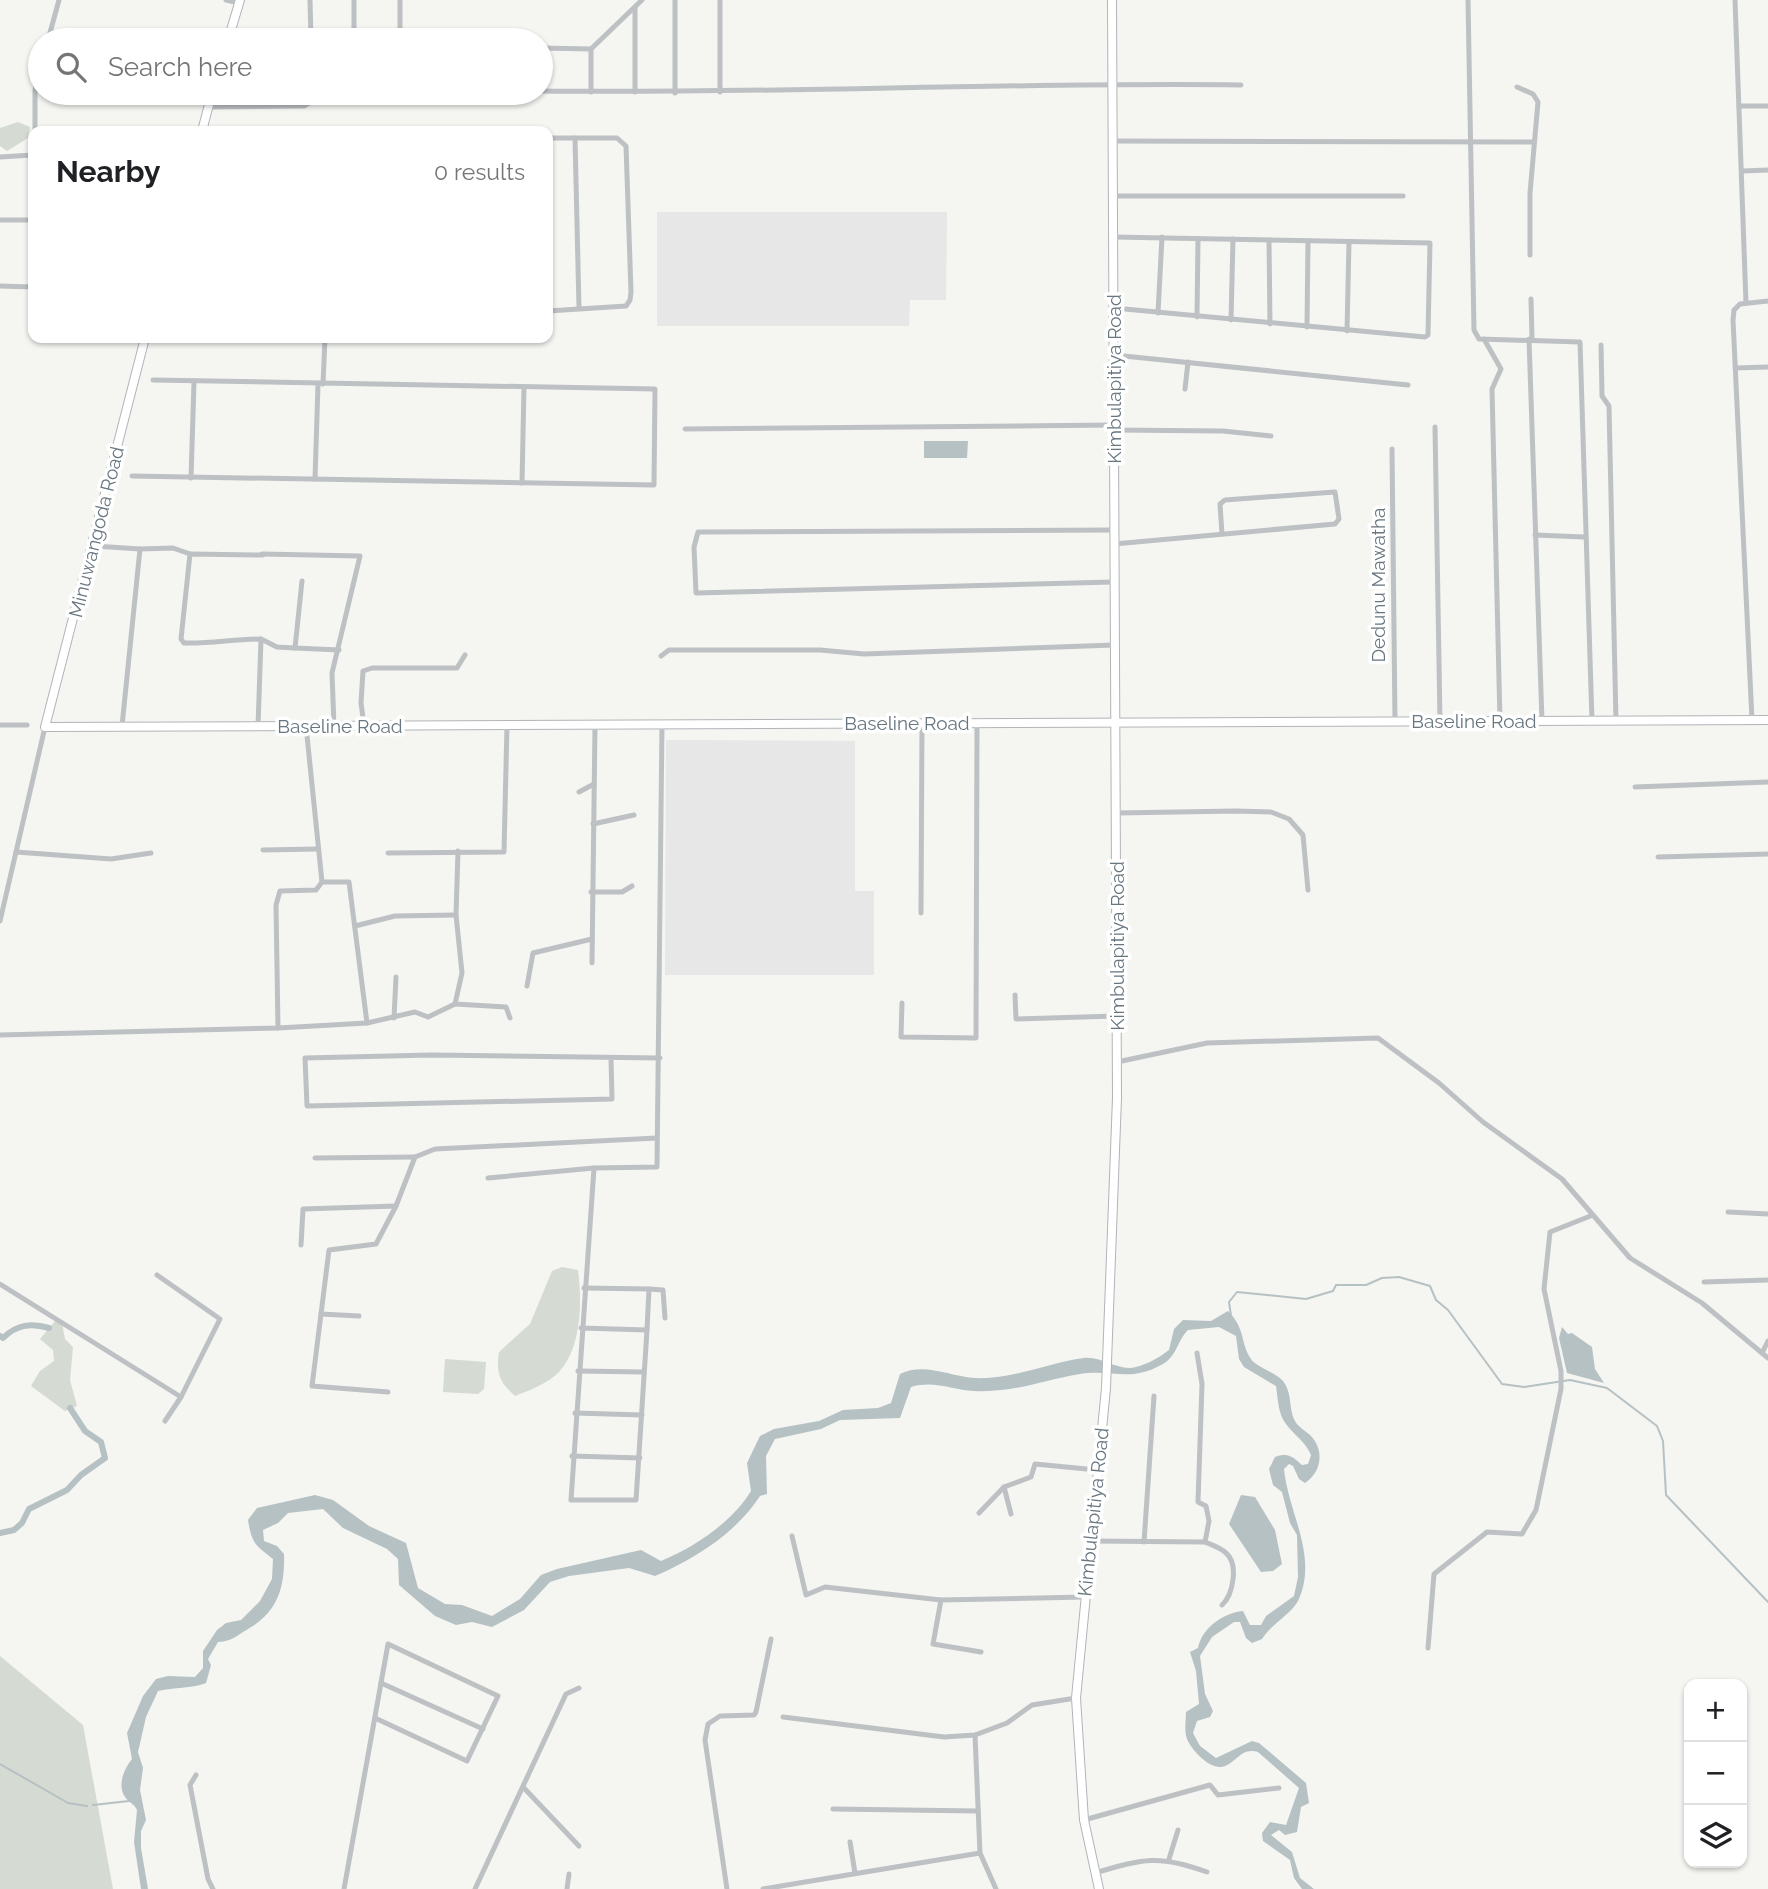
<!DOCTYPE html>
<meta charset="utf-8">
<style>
:root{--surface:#fff;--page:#f2f2f2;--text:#202124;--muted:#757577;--line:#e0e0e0}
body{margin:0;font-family:Raleway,sans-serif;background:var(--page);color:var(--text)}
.controls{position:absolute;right:21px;bottom:21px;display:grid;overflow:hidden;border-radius:14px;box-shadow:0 2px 5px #0004}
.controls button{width:63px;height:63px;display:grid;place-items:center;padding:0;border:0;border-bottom:2px solid var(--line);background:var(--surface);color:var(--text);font:35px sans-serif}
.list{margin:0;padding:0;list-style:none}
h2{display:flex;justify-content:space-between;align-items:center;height:91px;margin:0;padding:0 28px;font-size:30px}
h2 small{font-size:23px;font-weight:400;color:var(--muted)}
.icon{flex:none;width:38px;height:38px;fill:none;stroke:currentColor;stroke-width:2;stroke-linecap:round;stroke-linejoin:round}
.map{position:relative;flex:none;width:1768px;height:1889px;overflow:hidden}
.search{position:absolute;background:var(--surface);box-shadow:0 2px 5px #0004;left:28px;top:28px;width:525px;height:77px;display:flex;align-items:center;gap:18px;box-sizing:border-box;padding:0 24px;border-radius:38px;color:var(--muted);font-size:26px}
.panel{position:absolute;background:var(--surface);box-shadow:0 2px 5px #0004;left:28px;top:126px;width:525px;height:217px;border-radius:14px}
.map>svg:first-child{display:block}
.built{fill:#e6e7e6}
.green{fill:#d5dad2}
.water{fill:#b6c1c4}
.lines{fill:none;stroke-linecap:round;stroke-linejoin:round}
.stream{stroke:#b6c1c4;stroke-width:2}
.canal{stroke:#b6c1c4;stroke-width:6}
.primary-casing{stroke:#b1b5b8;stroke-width:10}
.street{stroke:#bdc1c4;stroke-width:5}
.primary{stroke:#fff;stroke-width:8}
.labels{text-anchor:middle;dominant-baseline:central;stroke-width:7;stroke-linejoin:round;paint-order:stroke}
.street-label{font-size:19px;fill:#687680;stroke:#fff}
</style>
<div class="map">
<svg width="1768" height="1889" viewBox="0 0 1768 1889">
<rect width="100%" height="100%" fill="#f5f5f2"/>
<!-- built -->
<g class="built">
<path d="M 657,212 L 947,212 L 946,300 L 910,300 L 909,326 L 657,326 Z"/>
<path d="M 666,740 L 855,741 L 855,891 L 874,891 L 874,975 L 665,975 Z"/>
</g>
<!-- green -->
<g class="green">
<path d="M 18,122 L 30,127 L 28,138 L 7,151 L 0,146 L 0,128 Z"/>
<path d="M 562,1267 L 578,1270 C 582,1301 582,1347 559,1372 C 547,1384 530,1390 515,1396 C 499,1382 496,1372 499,1352 L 530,1324 L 552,1271 Z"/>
<path d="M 55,1321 L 62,1323 L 65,1339 L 73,1347 L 70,1380 L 77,1406 L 65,1411 L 31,1386 L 40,1371 L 54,1361 L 53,1350 L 40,1339 Z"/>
<path d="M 445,1359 L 486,1362 L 484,1389 L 478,1394 L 443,1392 Z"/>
<path d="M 0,1656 L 83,1725 L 113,1889 L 0,1889 Z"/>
</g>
<!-- water -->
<g class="water">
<path d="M 924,441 L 968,441 L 967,458 L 924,458 Z"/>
<path d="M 1228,1311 C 1246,1329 1240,1343 1251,1359 C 1255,1366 1274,1372 1282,1380 C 1293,1392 1288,1408 1295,1421 C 1298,1427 1306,1431 1311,1436 C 1325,1451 1321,1473 1305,1483 L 1299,1479 L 1293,1466 L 1289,1464 L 1284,1469 C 1288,1512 1318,1555 1299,1599 C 1292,1614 1271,1624 1262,1639 L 1252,1643 L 1246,1638 L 1240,1622 L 1234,1622 L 1212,1637 L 1200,1656 L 1205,1694 L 1213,1711 L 1210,1717 L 1197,1721 L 1193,1733 L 1200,1746 L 1216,1758 L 1252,1741 L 1259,1743 L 1306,1783 L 1309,1803 L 1301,1807 L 1297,1832 L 1285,1835 L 1279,1830 L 1271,1835 L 1292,1852 L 1300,1878 L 1314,1889 L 1302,1889 L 1294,1878 L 1290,1860 L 1263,1841 L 1262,1833 L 1270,1822 L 1286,1825 L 1299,1788 L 1258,1752 C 1241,1747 1239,1760 1225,1766 C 1212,1772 1192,1751 1187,1739 C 1184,1731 1186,1720 1186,1712 L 1199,1704 L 1196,1671 L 1190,1652 L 1198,1648 C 1202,1628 1223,1613 1243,1611 L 1250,1625 L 1261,1625 L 1266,1616 L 1294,1596 L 1298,1577 L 1297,1535 L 1290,1523 L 1282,1492 L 1273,1485 L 1269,1469 L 1275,1457 C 1288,1452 1293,1457 1302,1465 L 1308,1464 L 1311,1455 C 1305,1441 1295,1436 1286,1424 C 1278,1414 1278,1399 1276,1386 L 1244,1367 L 1239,1359 L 1236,1336 L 1219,1327 L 1188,1330 C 1177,1341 1177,1356 1163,1364 C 1129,1383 1114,1369 1080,1374 C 1043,1380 1014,1393 974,1391 C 951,1390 935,1380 911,1387 L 900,1418 L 840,1420 L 821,1429 L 775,1439 L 766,1456 L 767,1494 L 760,1496 C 736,1533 695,1559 655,1576 L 629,1568 L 569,1576 L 550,1582 L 524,1610 L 492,1627 L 472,1622 L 456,1625 L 435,1616 L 399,1585 L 398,1559 L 387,1549 L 343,1528 L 323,1509 L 288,1513 L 278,1523 L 263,1530 L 264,1541 L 277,1546 L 284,1554 C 285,1587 278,1612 248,1629 C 236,1636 233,1641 218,1642 L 208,1659 L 211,1665 L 206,1683 C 190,1689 175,1687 158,1691 L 146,1717 L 138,1752 L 143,1768 L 140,1790 L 146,1820 L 141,1831 L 141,1848 L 148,1889 L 141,1889 L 134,1842 L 137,1810 C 134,1803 129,1803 125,1797 C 117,1785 124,1769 132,1759 L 127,1733 L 143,1696 L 156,1679 L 168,1676 L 195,1677 L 203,1668 L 203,1651 L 217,1630 L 226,1623 L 241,1620 L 260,1601 L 272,1579 L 273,1559 C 256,1545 252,1545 248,1520 L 257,1508 L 315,1495 L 333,1500 L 369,1526 L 406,1543 L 418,1588 L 445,1604 L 462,1605 L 492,1616 L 520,1599 L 541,1575 L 557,1569 L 641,1550 L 661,1561 C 695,1547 732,1522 751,1491 L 747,1463 L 760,1436 L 774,1429 L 819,1421 L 843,1410 L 878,1408 L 891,1403 L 900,1374 C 924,1362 949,1376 974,1378 C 1012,1380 1047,1363 1084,1358 C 1102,1356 1119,1372 1136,1367 C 1148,1364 1160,1357 1169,1350 L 1174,1329 L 1183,1320 L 1211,1321 Z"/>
<path d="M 1562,1327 L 1568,1334 L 1572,1333 L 1592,1347 L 1595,1369 L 1604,1383 L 1567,1373 L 1559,1338 Z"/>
<path d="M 1241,1495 L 1255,1497 L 1275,1530 L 1282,1564 L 1273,1571 L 1261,1572 L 1229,1524 Z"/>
</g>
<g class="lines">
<!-- stream -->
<g class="stream">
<path d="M 1231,1316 L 1229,1302 L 1237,1292 L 1306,1299 L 1333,1291 L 1336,1285 L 1366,1285 L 1382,1278 L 1399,1277 L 1430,1286 L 1436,1300 L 1448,1310 L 1502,1384 L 1524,1387 L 1570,1380 L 1607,1388 L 1657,1426 L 1663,1441 L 1666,1495 L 1768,1602"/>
<path d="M 0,1764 L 68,1803 L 87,1806"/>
<path d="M 93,1805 L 129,1801"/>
</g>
<!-- canal -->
<g class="canal">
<path d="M 0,1336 L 3,1338 C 17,1324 32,1323 49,1328"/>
<path d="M 0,1533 L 14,1530 L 22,1523 L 29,1509 L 67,1490 L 81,1475 L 105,1458 L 101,1442 L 85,1431 L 70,1408"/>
</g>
<defs>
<g id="primary">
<path d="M 228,40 L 240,0"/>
<path d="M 202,131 L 212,93"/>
<path d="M 145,338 L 45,727 L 1768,720"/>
<path d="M 1099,1889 L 1084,1820 L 1076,1698 L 1106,1388 L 1117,1098 L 1112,0"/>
</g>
</defs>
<!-- primary casing -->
<use href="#primary" class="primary-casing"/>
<!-- street -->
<g class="street">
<path d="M 226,0 L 239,3"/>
<path d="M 310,0 L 311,40"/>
<path d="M 400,0 L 400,40"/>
<path d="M 1468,0 L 1474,330 L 1479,339 L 1580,342 L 1592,721"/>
<path d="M 1735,0 L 1746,303"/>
<path d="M 635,7 L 635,92"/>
<path d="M 48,40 L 59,0"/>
<path d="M 354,40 L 354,0"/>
<path d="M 541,48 L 591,49 L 642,0"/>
<path d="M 591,49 L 591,92"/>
<path d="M 1517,87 L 1533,94 L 1538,102 L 1530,193 L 1530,255"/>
<path d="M 541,91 C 774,94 1007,82 1241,85"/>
<path d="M 720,92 L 720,0"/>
<path d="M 675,93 L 675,0"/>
<path d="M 1739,106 L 1768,106"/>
<path d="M 208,107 L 304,106 L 309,103 L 311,93"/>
<path d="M 35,131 L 35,90 L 40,70"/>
<path d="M 548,138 L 617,138 L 626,146 L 631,292 L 630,300 L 626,306 L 548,311"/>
<path d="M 575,138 L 579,308"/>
<path d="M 1112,141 L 1533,142"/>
<path d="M 0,157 L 33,155"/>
<path d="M 1742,171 L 1768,170"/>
<path d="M 1113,196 L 1403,196"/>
<path d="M 33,214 L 33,225"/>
<path d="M 0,220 L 33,220"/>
<path d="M 1113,237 L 1430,243 L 1428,335 L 1425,337 L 1114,308"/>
<path d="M 1269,240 L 1270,324"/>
<path d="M 0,286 L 33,287"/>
<path d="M 1531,299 L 1532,339"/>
<path d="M 1158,313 L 1162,237"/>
<path d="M 1197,317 L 1198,239"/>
<path d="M 1231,320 L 1233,239"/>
<path d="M 1307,327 L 1308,241"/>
<path d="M 1347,331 L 1349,242"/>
<path d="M 1484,339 L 1501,369 L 1492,389 L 1500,721"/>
<path d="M 1529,339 L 1542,721"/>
<path d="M 1601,345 L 1602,396 L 1609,406 L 1616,721"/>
<path d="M 1114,355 L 1408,385"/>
<path d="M 1735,368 L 1768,367"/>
<path d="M 323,384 L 325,338"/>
<path d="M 1185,389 L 1188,362"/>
<path d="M 1435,427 L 1440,721"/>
<path d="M 685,429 L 1113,425"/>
<path d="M 1113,430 L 1223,431 L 1271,436"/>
<path d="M 1392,449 L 1395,722"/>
<path d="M 132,476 L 654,485 L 655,389 L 153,380"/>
<path d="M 191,478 L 194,382"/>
<path d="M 315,479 L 318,384"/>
<path d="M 522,483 L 524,387"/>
<path d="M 1113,530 L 698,532 L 694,547 L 696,593 L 1113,582"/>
<path d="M 1535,535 L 1584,537"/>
<path d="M 1114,544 L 1335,524 L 1339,519 L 1335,492 L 1225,500 L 1220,504 L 1222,534"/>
<path d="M 94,546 L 140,549"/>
<path d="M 262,554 L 360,556 L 332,673 L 334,726"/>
<path d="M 302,581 L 295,648 L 339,650"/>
<path d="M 261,639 L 277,647 L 295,648"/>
<path d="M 661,656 L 669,650 L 820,650 L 864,654 L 1114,645"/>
<path d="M 1752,720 L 1733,320 L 1734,310 L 1740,304 L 1768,301"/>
<path d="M 0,725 L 27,725"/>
<path d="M 364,725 L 361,703 L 363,671 L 372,668 L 457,668 L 465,655"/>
<path d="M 122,726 L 140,549 L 173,548 L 190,554"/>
<path d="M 258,726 L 261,639 C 235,639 209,644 184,643 L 181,639 L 190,554 L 263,555"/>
<path d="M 1635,787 L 1768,782"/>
<path d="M 579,792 L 594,784"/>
<path d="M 1117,813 L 1236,811 L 1271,812 L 1289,819 L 1303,835 L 1308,890"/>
<path d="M 593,824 L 634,815"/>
<path d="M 263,850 L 318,849"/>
<path d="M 458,851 L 456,915 L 462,973 L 455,1004 L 506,1007 L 510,1018"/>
<path d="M 16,852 L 111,859 L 151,853"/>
<path d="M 388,853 L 504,852 L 507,725"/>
<path d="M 1658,857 L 1768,854"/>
<path d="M 322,882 L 349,882 L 367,1023"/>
<path d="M 591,892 L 622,892 L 632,886"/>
<path d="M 921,913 L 922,723"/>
<path d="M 0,921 L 45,727"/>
<path d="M 355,926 L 395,916 L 456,915"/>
<path d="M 592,963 L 595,725"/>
<path d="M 527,986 L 533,953 L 592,939"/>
<path d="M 1015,995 L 1016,1019 L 1116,1016"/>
<path d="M 902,1003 L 901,1037 L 976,1038 L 977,723"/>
<path d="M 394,1018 L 396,977"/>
<path d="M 278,1028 L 276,905 L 280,891 L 316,890 L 322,882 L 306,726"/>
<path d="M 0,1035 L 278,1028 L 367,1023 L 415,1012 L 428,1017 L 455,1004"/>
<path d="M 611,1058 L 612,1099 L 307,1106 L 305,1058 L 431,1055 L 660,1058"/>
<path d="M 1117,1062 L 1207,1043 L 1378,1038 L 1439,1083 L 1483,1122 L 1562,1179 L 1630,1258 L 1702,1303 L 1768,1358"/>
<path d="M 315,1158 L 415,1157"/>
<path d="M 488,1178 L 594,1168"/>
<path d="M 1728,1212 L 1768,1214"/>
<path d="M 301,1245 L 303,1209 L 396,1206"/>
<path d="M 157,1275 L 220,1319 L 181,1397 L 165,1421"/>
<path d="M 1704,1282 L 1768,1280"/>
<path d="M 0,1284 L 181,1397"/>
<path d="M 584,1288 L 649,1289 L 647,1330"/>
<path d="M 649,1289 L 663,1290 L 665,1318"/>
<path d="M 321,1314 L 359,1316"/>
<path d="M 581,1328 L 647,1330 L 636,1500 L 571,1500 L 594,1168 L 657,1167 L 662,724"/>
<path d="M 1197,1353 L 1202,1384 L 1198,1502 L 1206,1506 L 1209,1521 L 1205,1542 C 1212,1545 1221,1548 1226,1553 C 1239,1564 1233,1595 1222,1605"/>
<path d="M 1762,1353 L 1768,1341"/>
<path d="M 578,1371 L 644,1372"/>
<path d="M 388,1392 L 312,1386 L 329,1250 L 376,1244 L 396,1206 L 415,1157 L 435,1149 L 657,1138"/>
<path d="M 575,1413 L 642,1415"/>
<path d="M 572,1456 L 640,1458"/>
<path d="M 1004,1487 L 1011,1514"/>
<path d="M 979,1513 L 1004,1487 L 1031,1477 L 1035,1464 L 1097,1470"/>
<path d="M 792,1536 L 806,1595 L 825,1587 L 941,1600 L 1085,1597"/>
<path d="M 1090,1541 L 1205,1542"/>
<path d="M 1144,1542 L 1154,1396"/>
<path d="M 941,1600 L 933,1644 L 981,1652"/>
<path d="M 1428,1648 L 1434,1574 L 1487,1532 L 1522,1534 L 1536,1510 L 1561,1389 L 1561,1371 L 1544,1289 L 1550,1232 L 1593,1215"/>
<path d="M 381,1683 L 483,1729"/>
<path d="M 783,1717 L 944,1737 L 975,1735 L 1007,1723 L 1032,1705 L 1076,1698"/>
<path d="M 196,1775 L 190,1785 L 208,1879 L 213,1889"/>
<path d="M 523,1787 L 579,1846"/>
<path d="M 833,1809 L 978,1811"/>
<path d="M 1084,1820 L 1210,1785 L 1218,1795 L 1279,1788"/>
<path d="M 850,1842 L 855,1873"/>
<path d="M 980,1853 L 996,1889"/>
<path d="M 1169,1859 L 1178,1830"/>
<path d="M 1095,1873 C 1143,1859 1158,1854 1207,1872"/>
<path d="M 344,1889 L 388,1644 L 498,1696 L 467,1761 L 375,1718"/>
<path d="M 475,1889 L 566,1694 L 579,1688"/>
<path d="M 567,1889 L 569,1874"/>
<path d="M 727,1889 L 705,1740 L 708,1724 L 720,1716 L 754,1715 L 756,1712 L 771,1639"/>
<path d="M 763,1889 L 980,1853 L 975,1735"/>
</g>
<!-- primary -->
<use href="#primary" class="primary"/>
</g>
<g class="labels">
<!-- street labels -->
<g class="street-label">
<text transform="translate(1114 379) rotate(-90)">Kimbulapitiya Road</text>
<text transform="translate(96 532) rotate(-76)">Minuwangoda Road</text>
<text transform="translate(1378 585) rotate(-90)">Dedunu Mawatha</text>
<text x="1474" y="721">Baseline Road</text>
<text x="907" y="723">Baseline Road</text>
<text x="340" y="726">Baseline Road</text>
<text transform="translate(1117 946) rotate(-90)">Kimbulapitiya Road</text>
<text transform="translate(1093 1512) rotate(-84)">Kimbulapitiya Road</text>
</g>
</g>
</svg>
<div class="controls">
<button>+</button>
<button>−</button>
<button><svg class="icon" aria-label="layers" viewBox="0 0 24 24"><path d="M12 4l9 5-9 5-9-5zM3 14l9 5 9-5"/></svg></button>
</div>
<div class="search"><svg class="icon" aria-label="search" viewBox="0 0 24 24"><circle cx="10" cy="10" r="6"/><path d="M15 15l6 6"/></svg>Search here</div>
<section class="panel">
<h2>Nearby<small>0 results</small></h2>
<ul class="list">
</ul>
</section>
</div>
